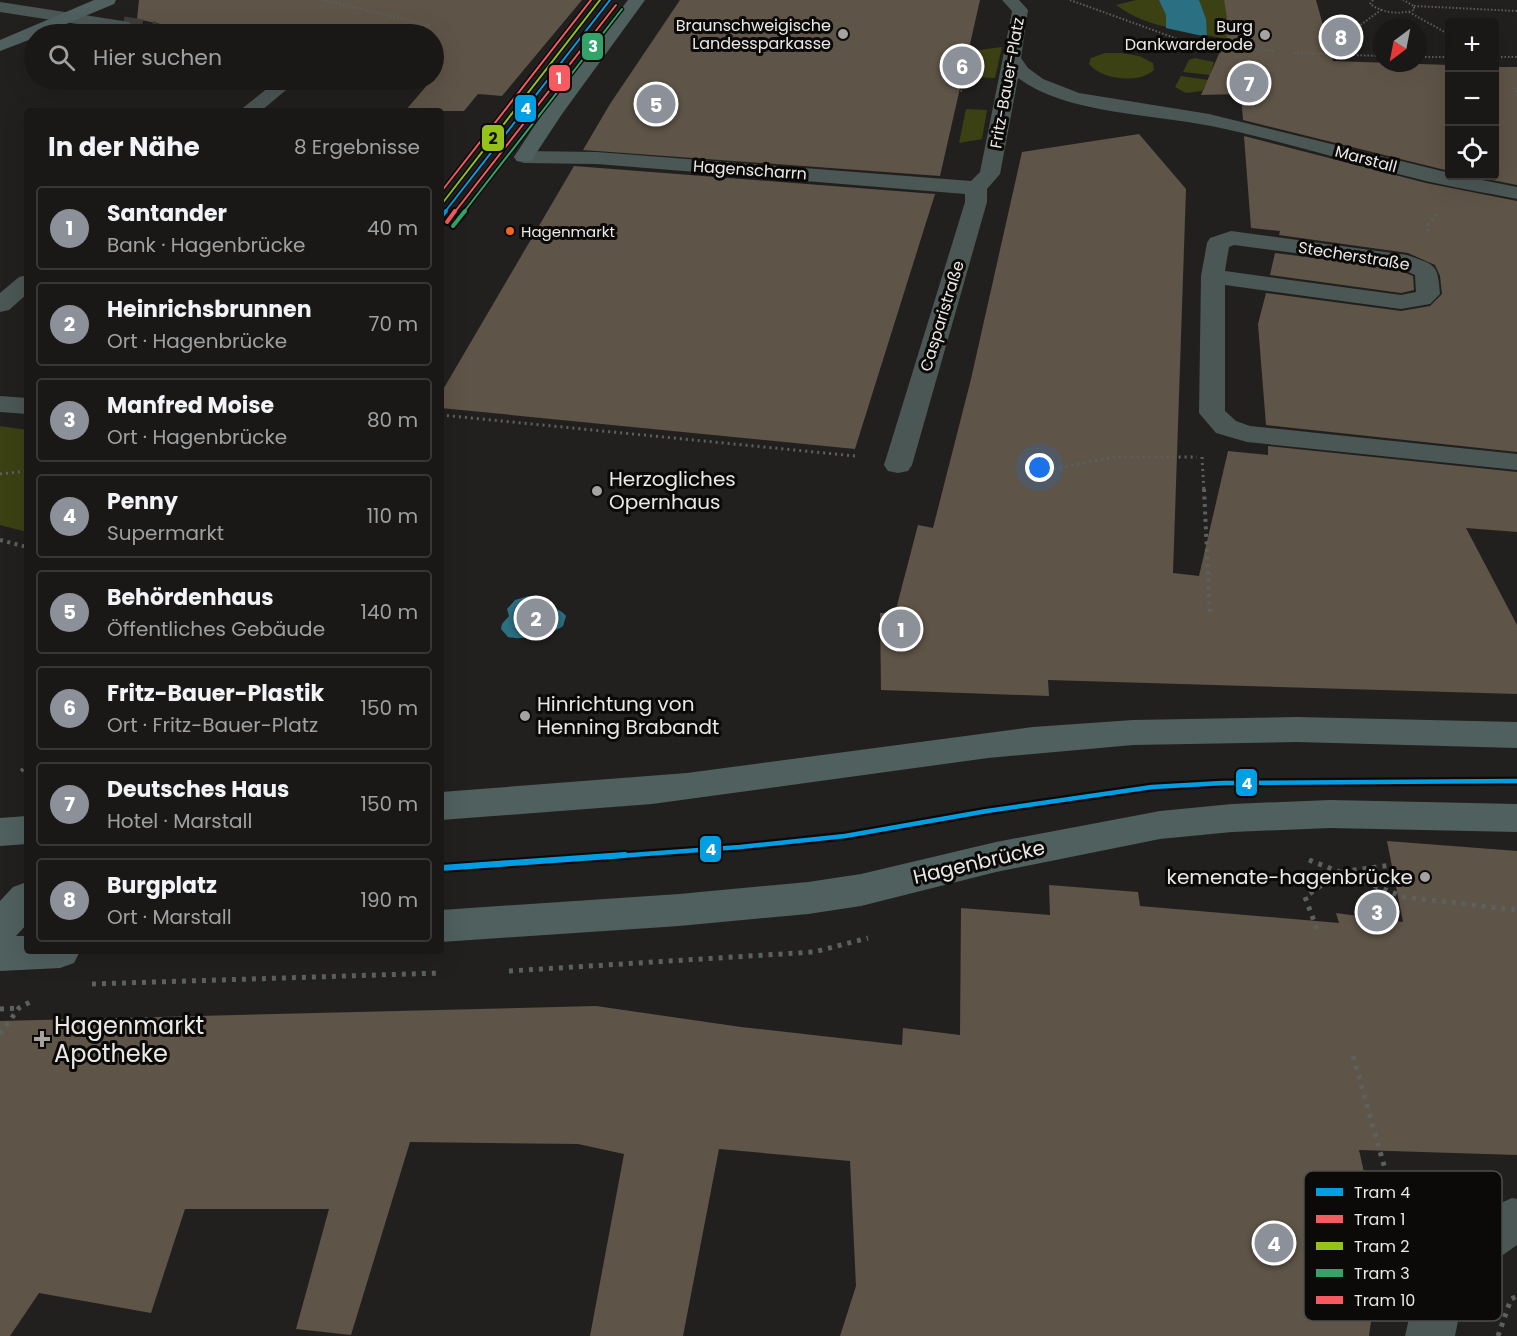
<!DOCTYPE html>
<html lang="de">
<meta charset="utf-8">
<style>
:root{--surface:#1a1816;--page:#23211f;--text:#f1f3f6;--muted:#9fa0a1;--line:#383735;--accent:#8c9099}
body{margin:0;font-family:Poppins,sans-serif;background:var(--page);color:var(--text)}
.controls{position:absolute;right:18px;top:18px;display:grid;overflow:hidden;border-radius:6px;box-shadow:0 6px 24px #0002}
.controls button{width:54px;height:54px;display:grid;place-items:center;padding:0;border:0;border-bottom:2px solid var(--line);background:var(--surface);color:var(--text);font:30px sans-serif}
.compass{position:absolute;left:1373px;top:18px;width:54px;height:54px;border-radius:50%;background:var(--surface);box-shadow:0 6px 24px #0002;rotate:212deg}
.you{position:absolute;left:1040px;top:468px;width:21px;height:21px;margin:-15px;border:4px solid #fff;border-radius:50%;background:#1a73e8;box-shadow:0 0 0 9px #1a73e833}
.badge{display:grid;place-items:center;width:39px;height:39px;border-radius:50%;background:var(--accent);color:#fff;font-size:20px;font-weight:700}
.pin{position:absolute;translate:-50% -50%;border:3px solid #fff;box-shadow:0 2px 6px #0006}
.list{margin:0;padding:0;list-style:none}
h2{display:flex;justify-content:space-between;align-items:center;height:78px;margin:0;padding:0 24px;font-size:26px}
h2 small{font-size:20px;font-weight:400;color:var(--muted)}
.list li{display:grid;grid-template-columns:39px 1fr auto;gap:18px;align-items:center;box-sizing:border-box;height:84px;margin:0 12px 12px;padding:0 12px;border:2px solid var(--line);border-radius:6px}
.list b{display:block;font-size:22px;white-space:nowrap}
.list p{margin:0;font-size:20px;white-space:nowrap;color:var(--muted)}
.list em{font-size:20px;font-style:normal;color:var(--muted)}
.icon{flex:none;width:33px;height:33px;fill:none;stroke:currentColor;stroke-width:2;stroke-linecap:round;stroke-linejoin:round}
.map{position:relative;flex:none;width:1517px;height:1336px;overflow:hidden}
.search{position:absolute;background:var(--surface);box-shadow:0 6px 24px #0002;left:24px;top:24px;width:420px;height:66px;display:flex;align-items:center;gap:15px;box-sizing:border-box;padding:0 21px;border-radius:33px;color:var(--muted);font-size:22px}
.panel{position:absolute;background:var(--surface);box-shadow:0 6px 24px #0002;left:24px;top:108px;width:420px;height:846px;border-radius:6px}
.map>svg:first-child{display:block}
.green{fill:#3c4114}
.water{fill:#2b6f82}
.building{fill:#5e5447}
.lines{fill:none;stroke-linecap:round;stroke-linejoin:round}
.minor-tunnel{stroke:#403e3c;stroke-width:19;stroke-dasharray:19 10;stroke-linecap:butt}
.path-far3{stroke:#5b615f;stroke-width:2;stroke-dasharray:1.5 2;stroke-linecap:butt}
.path-far2{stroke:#5b615f;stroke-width:3;stroke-dasharray:2 4;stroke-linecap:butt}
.path-far1{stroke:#5b615f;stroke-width:4;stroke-dasharray:3 4.5;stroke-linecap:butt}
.path{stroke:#5b615f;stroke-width:5;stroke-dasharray:4 6;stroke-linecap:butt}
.minor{fill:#4b5755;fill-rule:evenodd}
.major{fill:#50605e;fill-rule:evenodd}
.tram-1-far3-casing{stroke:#0b0a09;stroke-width:4.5}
.tram-1-far2-casing{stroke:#0b0a09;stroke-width:8}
.tram-1-far1-casing{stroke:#0b0a09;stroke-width:9}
.tram-1-casing{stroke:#0b0a09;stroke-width:10}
.tram-2-far1-casing{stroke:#0b0a09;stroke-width:4.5}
.tram-2-casing{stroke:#0b0a09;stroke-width:8}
.tram-3-casing{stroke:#0b0a09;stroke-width:4.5}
.tram-4-far1-casing{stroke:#0b0a09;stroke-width:4.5}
.tram-4-casing{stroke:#0b0a09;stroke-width:8}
.tram-5-casing{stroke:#0b0a09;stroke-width:4.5}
.tram-1-far3{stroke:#009ee3;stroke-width:2}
.tram-1-far2{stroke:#009ee3;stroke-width:4}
.tram-1-far1{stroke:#009ee3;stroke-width:4.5}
.tram-1{stroke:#009ee3;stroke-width:6}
.tram-2-far1{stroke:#f75a61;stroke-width:2}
.tram-2{stroke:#f75a61;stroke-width:4}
.tram-3{stroke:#94c11a;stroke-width:2}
.tram-4-far1{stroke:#33a369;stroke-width:2}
.tram-4{stroke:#33a369;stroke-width:4}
.tram-5{stroke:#f75a61;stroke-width:2}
.poi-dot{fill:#a5a3a1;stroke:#0b0a09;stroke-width:2}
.bus-dot{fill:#f26522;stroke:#0b0a09;stroke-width:2}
.labels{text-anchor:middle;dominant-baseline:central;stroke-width:6;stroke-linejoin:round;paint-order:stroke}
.far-bus-label{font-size:15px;fill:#ebe9e7;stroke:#0b0a09;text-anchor:start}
.far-poi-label{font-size:16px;fill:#ebe9e7;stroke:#0b0a09;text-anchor:end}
.far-street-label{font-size:16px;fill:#ebe9e7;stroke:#0b0a09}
.poi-label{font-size:20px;fill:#ebe9e7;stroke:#0b0a09;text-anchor:start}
.street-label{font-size:20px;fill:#ebe9e7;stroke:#0b0a09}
.near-poi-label{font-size:24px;fill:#ebe9e7;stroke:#0b0a09;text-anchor:start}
.key{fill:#0b0a09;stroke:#4e4d4c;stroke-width:1.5}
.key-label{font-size:16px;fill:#ebe9e7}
.line-badge{stroke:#0b0a09;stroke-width:2}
.badge-label{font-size:16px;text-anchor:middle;font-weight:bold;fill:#fff}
.pale-badge-label{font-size:16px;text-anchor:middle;font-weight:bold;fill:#111}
</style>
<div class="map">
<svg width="1517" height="1336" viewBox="0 0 1517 1336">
<rect width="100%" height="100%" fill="#22201e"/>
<!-- green -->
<g class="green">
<path d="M 1136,0 L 1224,0 L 1231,41 C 1192,29 1151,31 1116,5 Z"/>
<path d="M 1002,47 L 995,78 L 974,77 L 979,50 Z"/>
<path d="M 1122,53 L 1139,56 L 1153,63 L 1154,70 C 1139,84 1102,80 1089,64 L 1091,58 L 1105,53 Z"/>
<path d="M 1195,58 L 1214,62 L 1210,75 L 1183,72 L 1189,60 Z"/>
<path d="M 1181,76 L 1208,80 L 1202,91 L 1186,93 L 1175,87 Z"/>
<path d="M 966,109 L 987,110 L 982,139 L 959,143 Z"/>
<path d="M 0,426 L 27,430 L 27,532 L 0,525 Z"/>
</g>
<!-- water -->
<g class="water">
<path d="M 1159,0 L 1199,0 L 1206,19 L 1207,37 L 1166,28 L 1166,15 Z"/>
<path d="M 529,596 C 539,597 540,601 548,606 C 555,610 560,608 566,616 L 563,626 C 553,634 521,641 508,637 L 501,629 L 502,624 L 509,616 L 507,609 L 515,600 Z"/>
</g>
<!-- building -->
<g class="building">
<path d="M 139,0 L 582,0 L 502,96 L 478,94 L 464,111 L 405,111 L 429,83 L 411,80 L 434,80 L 434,34 L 207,34 L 137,19 Z"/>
<path d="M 680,0 L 980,0 L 940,176 L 583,150 L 610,104 Z"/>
<path d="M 1224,0 L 1316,0 L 1333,61 L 1449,65 L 1449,171 L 1243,120 L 1241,94 L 1201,95 L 1229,31 Z"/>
<path d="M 1494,67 L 1517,67 L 1517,185 L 1471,176 L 1494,176 Z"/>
<path d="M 1139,134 L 1186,189 L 1173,573 L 1199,576 L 1228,451 L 1268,455 L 1268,446 L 1517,472 L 1517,532 L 1466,528 L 1517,625 L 1517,694 L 1048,680 L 1049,696 L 881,690 L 880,613 L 895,613 L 918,525 L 933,528 L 971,379 L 1022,152 Z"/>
<path d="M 1244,136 L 1426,183 L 1517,201 L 1517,452 L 1266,425 L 1258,324 L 1266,293 L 1401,311 L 1430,306 L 1442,294 L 1440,276 L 1435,265 L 1408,253 L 1279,235 L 1280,231 L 1251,228 Z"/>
<path d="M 574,166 L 935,194 L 855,449 L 441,408 L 441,393 Z"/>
<path d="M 1275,253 L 1394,268 L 1413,276 L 1414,290 L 1401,293 L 1270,275 Z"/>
<path d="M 1387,841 L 1517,851 L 1517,1155 L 1359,1150 L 1381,1248 L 1369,1336 L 840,1336 L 856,1286 L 850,1161 L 719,1149 L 683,1336 L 590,1336 L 624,1154 L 578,1144 L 410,1142 L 351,1335 L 296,1329 L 329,1209 L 185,1209 L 151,1313 L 39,1293 L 10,1336 L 0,1336 L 0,1021 L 596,1006 L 741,1027 L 902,1045 L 903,1028 L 960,1035 L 961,908 L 1050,915 L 1049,885 L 1138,892 L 1140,906 L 1339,923 L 1336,913 L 1403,922 Z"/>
</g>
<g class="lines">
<!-- minor-tunnel -->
<path class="minor-tunnel" d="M 123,26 L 155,31"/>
<!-- path-far3 -->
<g class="path-far3">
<path d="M 322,0 L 429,25 L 413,34"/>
<path d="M 1070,0 L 1186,42 L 1275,51"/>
<path d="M 1373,0 L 1370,4 C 1383,13 1399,15 1414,10 L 1414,6 L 1403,0"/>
<path d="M 1414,6 L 1517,11"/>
<path d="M 1409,12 L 1450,35"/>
<path d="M 1294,53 L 1382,56"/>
<path d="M 1321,54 L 1381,10"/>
<path d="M 1418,57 L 1450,57"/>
<path d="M 1494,57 L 1517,57"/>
<path d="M 394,80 L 427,86"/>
<path d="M 1514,88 L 1517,92"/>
<path d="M 950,90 L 964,91"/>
<path d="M 462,202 L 471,190"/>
</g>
<!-- path-far2 -->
<g class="path-far2">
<path d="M 1428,231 L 1428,225 L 1437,214"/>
<path d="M 441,415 L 855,456"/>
<path d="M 1202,457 L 1204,491"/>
<path d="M 1042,471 L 1114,457 L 1197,457"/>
<path d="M 0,474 L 27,471"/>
</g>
<!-- path-far1 -->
<g class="path-far1">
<path d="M 1204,489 L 1210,616"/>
<path d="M 0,540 L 27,547"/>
<path d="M 21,771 L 27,766"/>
</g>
<!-- path -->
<g class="path">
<path d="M 1309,860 L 1404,897 L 1517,910"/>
<path d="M 1317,929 L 1305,897 L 1340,872 L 1392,865"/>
<path d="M 509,971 L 814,952 L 868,938"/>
<path d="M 92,984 L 441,973"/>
<path d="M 0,1009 L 18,1008"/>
<path d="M 0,1034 L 19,1008 L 30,1002"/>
<path d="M 1353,1056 L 1387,1176 L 1416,1222"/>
<path d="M 1364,1173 L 1387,1176 L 1483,1177"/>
<path d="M 1498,1336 L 1511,1299 L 1517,1296"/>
</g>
<!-- minor -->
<g class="minor">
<path d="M 1002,0 L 1019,0 L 1028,10 L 1021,58 L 1028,68 L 1043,79 L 1079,93 L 1209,114 L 1450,173 L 1450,176 L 1462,176 L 1517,187 L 1517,199 C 1483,192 1448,187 1414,178 C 1346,161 1279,140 1211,126 C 1152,114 1066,114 1018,78 L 1000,174 L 987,189 L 987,202 L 912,465 L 908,471 L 898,473 L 888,471 L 884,465 L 965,202 L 965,194 L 597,164 L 524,163 L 517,161 L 514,157 L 517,153 L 524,151 L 597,152 L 971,181 L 980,172 L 1011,17 L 1012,11 Z"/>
<path d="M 0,2 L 123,21 L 129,22 L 132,26 L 129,30 L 123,31 L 0,12 Z"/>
<path d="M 155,26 L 182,30 L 185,34 L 149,34 L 146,31 L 149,27 Z"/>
<path d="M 278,80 L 298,80 L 261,111 L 239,111 Z"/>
<path d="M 1231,231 L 1407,255 C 1435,265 1438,263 1440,294 L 1430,304 L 1401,309 L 1225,285 L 1225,411 L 1236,421 L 1250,426 L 1517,454 L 1517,470 L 1247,442 L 1216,433 L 1199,413 L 1201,276 L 1207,243 L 1210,238 ZM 1234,245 L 1395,266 L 1415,275 L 1416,292 L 1401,295 L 1225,271 L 1229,247 Z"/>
<path d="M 27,275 L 27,294 L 9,310 L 0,312 L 0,293 L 19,277 Z"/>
<path d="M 0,396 L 27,398 L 27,414 L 0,412 Z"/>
<path d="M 1512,1198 L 1517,1199 L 1517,1245 L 1466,1281 L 1455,1336 L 1405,1336 L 1421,1267 L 1428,1250 L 1496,1205 Z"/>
</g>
<!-- major -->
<g class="major">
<path d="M 94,0 L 116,0 L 114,4 L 42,34 L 34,34 L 34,38 L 0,51 L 0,40 Z"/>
<path d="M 628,0 L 645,0 L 562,114 L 531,161 L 517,161 L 514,157 L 546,108 Z"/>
<path d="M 1297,717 L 1517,722 L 1517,748 L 1297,742 L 1133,745 L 988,758 L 652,804 L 441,820 L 441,792 L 687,773 L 1033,727 L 1133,720 Z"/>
<path d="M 1330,800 L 1517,804 L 1517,832 L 1330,828 L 1232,832 L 1160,839 L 996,872 L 861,906 L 808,914 L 679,926 L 441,942 L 441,910 L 679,894 L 808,882 L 861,874 L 996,842 L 1160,811 L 1232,804 Z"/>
<path d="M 27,816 L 27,844 L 0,846 L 0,818 Z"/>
<path d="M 27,882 L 27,924 L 16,936 L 27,936 L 27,951 L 80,951 L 74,963 L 60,968 L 0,971 L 0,901 L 13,887 Z"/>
</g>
<defs>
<path id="tram-1-far3" d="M 444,213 L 610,0"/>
<path id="tram-1-far2" d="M 441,217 L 446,211"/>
<path id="tram-1-far1" d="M 604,857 L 740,847 L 845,836 L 987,811 L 1152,787 L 1223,783 L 1517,781"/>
<path id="tram-1" d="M 441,868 L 625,855"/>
<path id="tram-2-far1" d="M 454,213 L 616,5"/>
<path id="tram-2" d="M 447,222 L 455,211"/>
<path id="tram-3" d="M 441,205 L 600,0"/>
<path id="tram-4-far1" d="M 463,213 L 622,9"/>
<path id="tram-4" d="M 453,226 L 465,211"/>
<path id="tram-5" d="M 441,192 L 591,0"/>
</defs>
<!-- tram-1-far3 casing -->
<use href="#tram-1-far3" class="tram-1-far3-casing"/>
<!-- tram-1-far2 casing -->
<use href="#tram-1-far2" class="tram-1-far2-casing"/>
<!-- tram-1-far1 casing -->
<use href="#tram-1-far1" class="tram-1-far1-casing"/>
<!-- tram-1 casing -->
<use href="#tram-1" class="tram-1-casing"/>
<!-- tram-2-far1 casing -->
<use href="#tram-2-far1" class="tram-2-far1-casing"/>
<!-- tram-2 casing -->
<use href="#tram-2" class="tram-2-casing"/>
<!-- tram-3 casing -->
<use href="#tram-3" class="tram-3-casing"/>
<!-- tram-4-far1 casing -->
<use href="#tram-4-far1" class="tram-4-far1-casing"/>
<!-- tram-4 casing -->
<use href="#tram-4" class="tram-4-casing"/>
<!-- tram-5 casing -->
<use href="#tram-5" class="tram-5-casing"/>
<!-- tram-1-far3 -->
<use href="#tram-1-far3" class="tram-1-far3"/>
<!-- tram-1-far2 -->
<use href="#tram-1-far2" class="tram-1-far2"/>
<!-- tram-1-far1 -->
<use href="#tram-1-far1" class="tram-1-far1"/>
<!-- tram-1 -->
<use href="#tram-1" class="tram-1"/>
<!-- tram-2-far1 -->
<use href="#tram-2-far1" class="tram-2-far1"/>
<!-- tram-2 -->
<use href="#tram-2" class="tram-2"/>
<!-- tram-3 -->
<use href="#tram-3" class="tram-3"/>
<!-- tram-4-far1 -->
<use href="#tram-4-far1" class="tram-4-far1"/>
<!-- tram-4 -->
<use href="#tram-4" class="tram-4"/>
<!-- tram-5 -->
<use href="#tram-5" class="tram-5"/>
</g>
<!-- markers -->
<g class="poi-dot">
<circle cx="843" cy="34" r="6"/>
<circle cx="1265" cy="35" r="6"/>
<circle cx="597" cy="491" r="6"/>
<circle cx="525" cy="716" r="6"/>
<circle cx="1425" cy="877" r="6"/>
<path d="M39 1030h6v6h6v6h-6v6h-6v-6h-6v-6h6z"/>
</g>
<circle class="bus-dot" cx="510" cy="231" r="5"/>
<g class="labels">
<!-- far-bus labels -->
<g class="far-bus-label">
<text x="521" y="231">Hagenmarkt</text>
</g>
<!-- far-poi labels -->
<g class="far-poi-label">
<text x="831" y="25">Braunschweigische<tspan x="831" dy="18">Landessparkasse</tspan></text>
<text x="1253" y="26">Burg<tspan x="1253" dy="18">Dankwarderode</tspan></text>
</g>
<!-- far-street labels -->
<g class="far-street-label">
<text transform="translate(1007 83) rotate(-80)">Fritz-Bauer-Platz</text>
<text transform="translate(1366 159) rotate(15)">Marstall</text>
<text transform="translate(750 170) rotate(4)">Hagenscharrn</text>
<text transform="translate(1354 256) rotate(9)">Stecherstraße</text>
<text transform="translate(942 316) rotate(-73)">Casparistraße</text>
</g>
<!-- poi labels -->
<g class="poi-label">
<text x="609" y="479">Herzogliches<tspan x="609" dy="23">Opernhaus</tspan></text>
<text x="537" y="704">Hinrichtung von<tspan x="537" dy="23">Henning Brabandt</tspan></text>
<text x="1413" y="877" text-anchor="end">kemenate-hagenbrücke</text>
</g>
<!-- street labels -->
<g class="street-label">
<text transform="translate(979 862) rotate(-13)">Hagenbrücke</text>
</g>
<!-- near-poi labels -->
<g class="near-poi-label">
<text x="54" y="1025">Hagenmarkt<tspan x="54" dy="28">Apotheke</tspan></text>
</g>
</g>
<!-- legend -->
<rect x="1304" y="1171" width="198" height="150" rx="9" class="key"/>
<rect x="1316" y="1188" width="27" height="8" fill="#009ee3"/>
<rect x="1316" y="1215" width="27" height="8" fill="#f75a61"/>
<rect x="1316" y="1242" width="27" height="8" fill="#94c11a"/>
<rect x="1316" y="1269" width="27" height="8" fill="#33a369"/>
<rect x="1316" y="1296" width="27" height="8" fill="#f75a61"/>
<g class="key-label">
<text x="1354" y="1198">Tram 4</text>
<text x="1354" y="1225">Tram 1</text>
<text x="1354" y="1252">Tram 2</text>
<text x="1354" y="1279">Tram 3</text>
<text x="1354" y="1306">Tram 10</text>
</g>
<g class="line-badge">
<rect x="581" y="32" width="23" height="29" rx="6" fill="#33a369"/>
<rect x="548" y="64" width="23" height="28" rx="6" fill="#f75a61"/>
<rect x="514" y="94" width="23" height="29" rx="6" fill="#009ee3"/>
<rect x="481" y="124" width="24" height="28" rx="6" fill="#94c11a"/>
<rect x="1235" y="768" width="23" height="29" rx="6" fill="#009ee3"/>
<rect x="699" y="835" width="23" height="28" rx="6" fill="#009ee3"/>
</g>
<g class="badge-label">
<text x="593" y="52">3</text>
<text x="559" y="84">1</text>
<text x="526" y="114">4</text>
<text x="1247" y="789">4</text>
<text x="711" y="855">4</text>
</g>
<g class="pale-badge-label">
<text x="493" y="144">2</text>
</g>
</svg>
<div class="controls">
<button>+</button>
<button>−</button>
<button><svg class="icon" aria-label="locate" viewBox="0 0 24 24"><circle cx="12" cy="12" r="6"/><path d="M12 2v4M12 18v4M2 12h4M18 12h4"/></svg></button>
</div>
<svg class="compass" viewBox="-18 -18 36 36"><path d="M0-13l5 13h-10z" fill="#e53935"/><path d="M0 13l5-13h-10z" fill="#9fa0a1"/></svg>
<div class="you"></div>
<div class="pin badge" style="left:901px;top:629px">1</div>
<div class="pin badge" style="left:536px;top:618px">2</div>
<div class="pin badge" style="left:1377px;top:912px">3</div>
<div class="pin badge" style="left:1274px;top:1243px">4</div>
<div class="pin badge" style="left:656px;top:104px">5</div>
<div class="pin badge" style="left:962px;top:66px">6</div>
<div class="pin badge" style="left:1249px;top:83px">7</div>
<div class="pin badge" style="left:1341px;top:37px">8</div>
<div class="search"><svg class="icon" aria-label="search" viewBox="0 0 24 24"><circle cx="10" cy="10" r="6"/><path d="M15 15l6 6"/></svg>Hier suchen</div>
<section class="panel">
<h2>In der Nähe<small>8 Ergebnisse</small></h2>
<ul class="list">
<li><span class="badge">1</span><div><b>Santander</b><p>Bank · Hagenbrücke</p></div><em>40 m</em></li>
<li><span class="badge">2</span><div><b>Heinrichsbrunnen</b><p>Ort · Hagenbrücke</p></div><em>70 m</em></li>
<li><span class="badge">3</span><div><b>Manfred Moise</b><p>Ort · Hagenbrücke</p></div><em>80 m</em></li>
<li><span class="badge">4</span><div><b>Penny</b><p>Supermarkt</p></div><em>110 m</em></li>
<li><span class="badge">5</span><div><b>Behördenhaus</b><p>Öffentliches Gebäude</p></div><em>140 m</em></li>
<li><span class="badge">6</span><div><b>Fritz-Bauer-Plastik</b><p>Ort · Fritz-Bauer-Platz</p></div><em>150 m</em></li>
<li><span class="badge">7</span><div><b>Deutsches Haus</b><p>Hotel · Marstall</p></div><em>150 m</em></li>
<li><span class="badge">8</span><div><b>Burgplatz</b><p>Ort · Marstall</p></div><em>190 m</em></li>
</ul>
</section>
</div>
